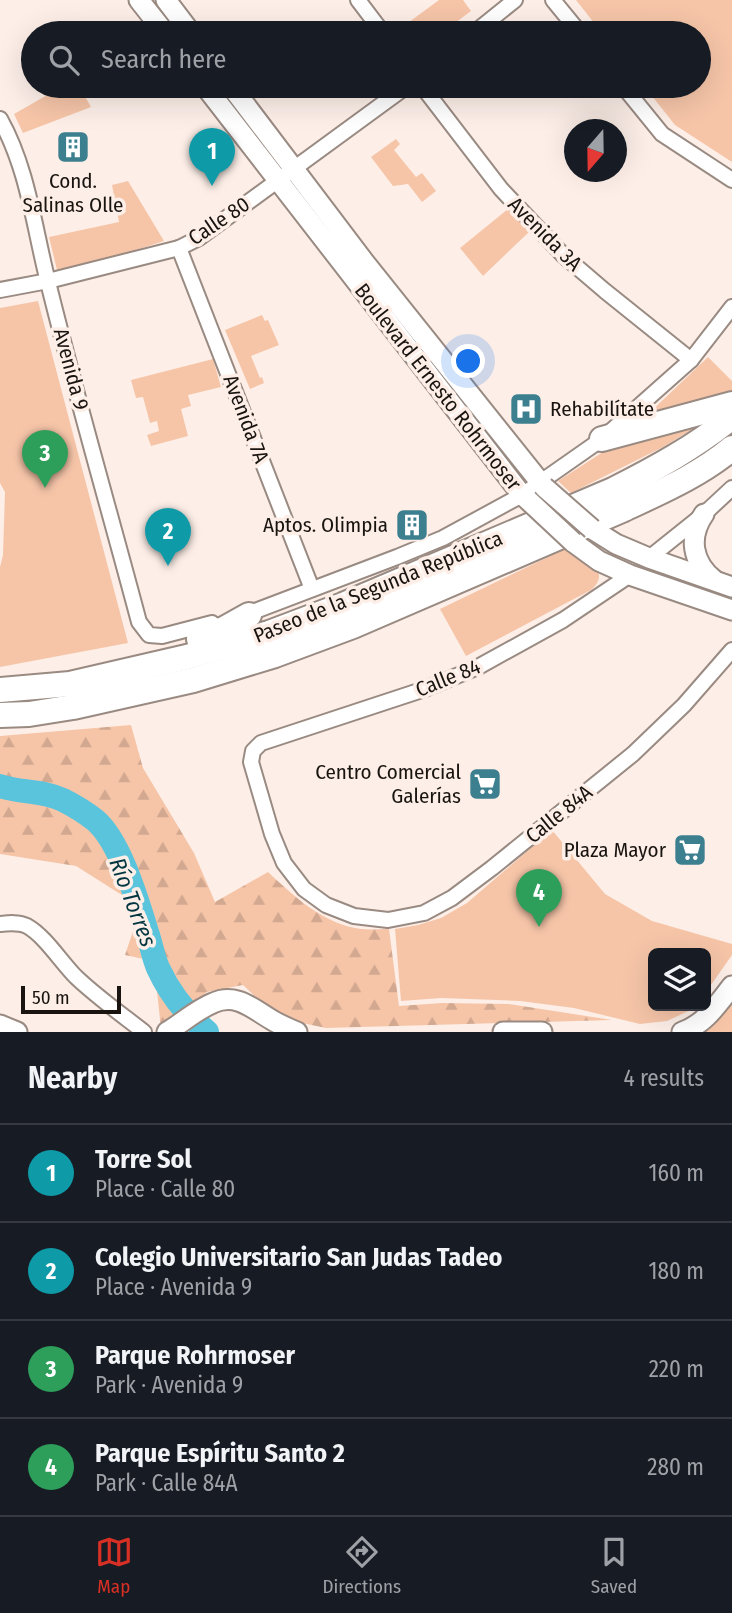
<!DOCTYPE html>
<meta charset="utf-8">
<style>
:root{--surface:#171b24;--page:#20242c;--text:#f1f3f6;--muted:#9ea1a6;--line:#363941;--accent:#d93025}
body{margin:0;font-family:"Fira Sans Condensed",sans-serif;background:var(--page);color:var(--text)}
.controls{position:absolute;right:21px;bottom:21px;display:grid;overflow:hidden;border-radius:10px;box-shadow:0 7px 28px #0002}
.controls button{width:63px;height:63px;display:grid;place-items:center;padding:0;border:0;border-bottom:2px solid var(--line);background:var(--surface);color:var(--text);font:35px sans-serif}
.compass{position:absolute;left:564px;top:119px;width:63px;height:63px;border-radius:50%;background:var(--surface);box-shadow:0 7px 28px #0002;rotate:200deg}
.scale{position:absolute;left:21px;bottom:18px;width:100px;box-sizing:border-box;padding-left:7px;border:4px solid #191410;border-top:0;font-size:19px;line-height:24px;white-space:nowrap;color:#191410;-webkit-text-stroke:5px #fdefe8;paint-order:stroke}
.you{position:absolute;left:469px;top:362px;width:24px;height:24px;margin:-18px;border:5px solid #fff;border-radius:50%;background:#1a73e8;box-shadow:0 0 0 10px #1a73e833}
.badge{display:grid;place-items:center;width:46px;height:46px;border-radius:50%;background:var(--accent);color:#fff;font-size:23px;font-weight:700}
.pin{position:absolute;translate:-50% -58px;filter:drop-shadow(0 2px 4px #0008)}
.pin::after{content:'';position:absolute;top:37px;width:24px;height:21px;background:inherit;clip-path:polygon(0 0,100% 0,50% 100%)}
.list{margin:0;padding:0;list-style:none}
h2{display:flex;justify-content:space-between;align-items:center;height:91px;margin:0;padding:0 28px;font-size:30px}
h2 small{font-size:23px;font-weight:400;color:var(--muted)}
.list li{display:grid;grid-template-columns:46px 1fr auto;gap:21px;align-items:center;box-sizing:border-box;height:98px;padding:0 28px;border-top:2px solid var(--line)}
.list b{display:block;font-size:26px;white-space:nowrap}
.list p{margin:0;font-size:23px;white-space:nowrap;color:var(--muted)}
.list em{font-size:23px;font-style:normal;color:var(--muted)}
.icon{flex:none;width:38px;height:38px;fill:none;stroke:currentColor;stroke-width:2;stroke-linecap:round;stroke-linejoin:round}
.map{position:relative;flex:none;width:732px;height:1032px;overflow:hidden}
.search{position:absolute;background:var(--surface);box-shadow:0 7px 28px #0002;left:21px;right:21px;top:21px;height:77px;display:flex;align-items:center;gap:18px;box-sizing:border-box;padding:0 24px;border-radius:38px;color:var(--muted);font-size:26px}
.sheet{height:483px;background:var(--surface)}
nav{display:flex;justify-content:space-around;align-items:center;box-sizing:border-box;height:98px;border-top:2px solid var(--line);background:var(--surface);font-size:19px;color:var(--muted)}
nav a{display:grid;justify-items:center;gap:4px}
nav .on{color:var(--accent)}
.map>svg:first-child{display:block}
.green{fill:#f6c5a8}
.forest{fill:url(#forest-firs)}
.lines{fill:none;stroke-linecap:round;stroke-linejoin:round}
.river{stroke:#5ac4dd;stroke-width:24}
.street-casing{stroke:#998a82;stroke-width:18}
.secondary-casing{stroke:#998a82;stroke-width:23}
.highway-casing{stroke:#998a82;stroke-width:28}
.street{stroke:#fff;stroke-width:14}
.secondary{stroke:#fff;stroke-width:19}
.highway{stroke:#fff;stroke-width:24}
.secondary-bridge-casing{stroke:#998a82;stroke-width:23;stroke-linecap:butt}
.secondary-bridge{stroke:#fff;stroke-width:19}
.labels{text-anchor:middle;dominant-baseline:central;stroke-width:7;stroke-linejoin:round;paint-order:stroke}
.poi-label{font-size:21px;fill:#191410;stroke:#fdefe8;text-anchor:end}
.street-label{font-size:21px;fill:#191410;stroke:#fdefe8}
.water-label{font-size:23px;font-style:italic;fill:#023641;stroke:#fdefe8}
</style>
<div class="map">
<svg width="732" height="1032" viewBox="0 0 732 1032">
<defs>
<pattern id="forest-firs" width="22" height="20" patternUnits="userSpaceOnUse" patternTransform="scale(1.75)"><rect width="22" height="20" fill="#f6c5a8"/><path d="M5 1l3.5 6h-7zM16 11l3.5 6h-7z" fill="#d2a890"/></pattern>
</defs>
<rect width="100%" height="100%" fill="#fdefe8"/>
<!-- green -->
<g class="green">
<path d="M 439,0 L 463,0 L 471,11 L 442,33 L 411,33 L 405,25 Z"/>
<path d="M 576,0 L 732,0 L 732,162 L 675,125 L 644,86 L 699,86 L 699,33 L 602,33 Z"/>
<path d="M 63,86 L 79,86 L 91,107 L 23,133 L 14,114 Z"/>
<path d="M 396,139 L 400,144 L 394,150 L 416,177 L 422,173 L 436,191 L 422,202 L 408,184 L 393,186 L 371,157 Z"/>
<path d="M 128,181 L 164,241 L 117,256 L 57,270 L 49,237 L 119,222 L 112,185 Z"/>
<path d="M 508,209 L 529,232 L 483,276 L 460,248 Z"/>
<path d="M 38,301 L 128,643 L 0,667 L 0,567 L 3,555 L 5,492 L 0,483 L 0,308 Z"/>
<path d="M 262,315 L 265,321 L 268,320 L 279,345 L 251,356 L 260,378 L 262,377 L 264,383 L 250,389 L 225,330 Z"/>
<path d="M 708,357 L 732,381 L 732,393 L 644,418 Z"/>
<path d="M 213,359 L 221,387 L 188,395 L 191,406 L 181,409 L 188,436 L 151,446 L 147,435 L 159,431 L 157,421 L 150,423 L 143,397 L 136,398 L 131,380 Z"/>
<path d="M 720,412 L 663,447 L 571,493 L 558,481 L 628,436 Z"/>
<path d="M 569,547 C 585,559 613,570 591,590 L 466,656 L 440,609 Z"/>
<path d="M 552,830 L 605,894 L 652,921 L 732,944 L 732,955 L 706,992 L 706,953 L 653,953 L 653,1006 L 696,1006 L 695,1008 L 667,1021 L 640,1024 L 574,1008 L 520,1001 L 441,998 L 401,1001 L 395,929 L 418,925 L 441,918 L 467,903 Z"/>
<path d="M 732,1003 L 732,1032 L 696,1032 L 727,1010 Z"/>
</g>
<!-- forest -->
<path class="forest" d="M 131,725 L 143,768 L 194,853 L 215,902 L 268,872 C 295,897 323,924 361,929 C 370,930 380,929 389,929 L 399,1006 L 442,1003 L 509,1004 L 612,1020 L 326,1028 L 278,1018 L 243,985 L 207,992 L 161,1029 L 157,991 L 148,960 L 125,955 L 135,925 L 125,897 L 76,866 L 0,854 L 0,736 Z"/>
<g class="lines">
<!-- river -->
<path class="river" d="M 0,786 C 20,793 43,790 63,800 C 73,805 86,813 95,820 C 120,841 137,900 147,932 C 151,943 153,957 158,968 C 169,992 187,1015 207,1032"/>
<defs>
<g id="street">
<path d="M 358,0 L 383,33"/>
<path d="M 553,0 L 580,33"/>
<path d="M 474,33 L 515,0"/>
<path d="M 422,86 L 501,189 L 564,256 L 605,291 L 691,360"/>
<path d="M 623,86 L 662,134 L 732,180"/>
<path d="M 0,119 C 28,169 34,227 48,282 C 76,396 109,509 139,622 L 149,635 L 162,636 L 212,623"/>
<path d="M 179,248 L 312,589"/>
<path d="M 0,290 L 48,281 L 179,248 L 199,238 L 407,86"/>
<path d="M 649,558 L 704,514 L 732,488"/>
<path d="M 630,575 L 563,620 L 478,667 L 425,689 L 261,743 L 253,751 L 251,762 L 272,834 L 284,863 L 304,889 L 326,905 L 354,916 L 388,920 L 424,913 L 452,898 L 492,868 L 633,754 L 684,705 L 732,650"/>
<path d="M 242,616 L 397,557 L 443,538 L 522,495 L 602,439 L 691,360 L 732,307"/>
<path d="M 0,924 C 9,923 19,922 27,926 C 45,936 61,962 76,977 C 97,997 121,1014 144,1032"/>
</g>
<g id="secondary">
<path d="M 139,0 L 165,33"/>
<path d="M 166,0 L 191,33"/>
<path d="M 205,86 L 522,495 L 528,500"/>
<path d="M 231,86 L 365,263 L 544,487"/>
<path d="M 704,514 C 688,537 692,562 714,580"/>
<path d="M 592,529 L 616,544 L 649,558 L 732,587"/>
<path d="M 573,542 L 599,561 L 630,575 L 732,610"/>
<path d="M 0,1025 L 17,1032"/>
<path d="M 167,1032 C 182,1023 196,1010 213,1003 C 236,992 253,1009 272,1020 C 280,1025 288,1028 297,1032"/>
<path d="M 503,1032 L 542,1032"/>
<path d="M 682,1032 C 705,1024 717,1005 732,986"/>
</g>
<g id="highway">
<path d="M 602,439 L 732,404"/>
<path d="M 199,639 L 224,629 L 249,615"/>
<path d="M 0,690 L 70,684 L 187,657 L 269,633 L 343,605 L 613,490 C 655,469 695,447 732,417"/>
<path d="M 0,715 L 29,714 L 73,707 L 193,680 L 275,655 L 353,626 L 622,510 C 660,492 700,475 732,448"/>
</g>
</defs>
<!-- street casing -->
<use href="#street" class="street-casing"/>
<!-- secondary casing -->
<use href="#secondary" class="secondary-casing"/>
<!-- highway casing -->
<use href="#highway" class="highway-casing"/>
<!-- street -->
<use href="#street" class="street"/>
<!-- secondary -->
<use href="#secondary" class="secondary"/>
<!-- highway -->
<use href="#highway" class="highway"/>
<defs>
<g id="secondary-bridge">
<path d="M 544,487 L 592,529"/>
<path d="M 528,500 L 573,542"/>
</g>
</defs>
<!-- secondary-bridge casing -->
<use href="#secondary-bridge" class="secondary-bridge-casing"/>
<!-- secondary-bridge -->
<use href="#secondary-bridge" class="secondary-bridge"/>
</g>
<!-- icons -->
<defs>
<symbol id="building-square" viewBox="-11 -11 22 22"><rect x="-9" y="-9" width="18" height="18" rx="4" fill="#3c7f8f" stroke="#fdefe8"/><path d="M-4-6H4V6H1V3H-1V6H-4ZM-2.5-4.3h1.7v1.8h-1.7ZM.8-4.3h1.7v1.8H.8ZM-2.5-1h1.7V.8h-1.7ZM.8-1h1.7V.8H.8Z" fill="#fff"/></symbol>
<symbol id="hospital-square" viewBox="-11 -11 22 22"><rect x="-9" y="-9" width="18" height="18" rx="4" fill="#3c7f8f" stroke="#fdefe8"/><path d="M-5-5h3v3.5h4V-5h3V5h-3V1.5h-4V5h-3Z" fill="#fff"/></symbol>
<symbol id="supermarket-square" viewBox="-11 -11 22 22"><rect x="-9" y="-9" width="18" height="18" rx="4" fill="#3c7f8f" stroke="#fdefe8"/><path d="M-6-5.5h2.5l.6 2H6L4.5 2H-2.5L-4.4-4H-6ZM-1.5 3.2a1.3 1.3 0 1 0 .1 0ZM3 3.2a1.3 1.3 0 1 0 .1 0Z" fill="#fff"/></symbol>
</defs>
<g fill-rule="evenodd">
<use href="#building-square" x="54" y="128" width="38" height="38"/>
<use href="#hospital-square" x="507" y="390" width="38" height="38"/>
<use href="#building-square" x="393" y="506" width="38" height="38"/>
<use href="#supermarket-square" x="466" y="765" width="38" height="38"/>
<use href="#supermarket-square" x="671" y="831" width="38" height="38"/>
</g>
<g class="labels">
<!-- poi labels -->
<g class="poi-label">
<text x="73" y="181" text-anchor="middle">Cond.<tspan x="73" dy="24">Salinas Olle</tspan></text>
<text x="550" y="409" text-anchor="start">Rehabilítate</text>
<text x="388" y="525">Aptos. Olimpia</text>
<text x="461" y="772">Centro Comercial<tspan x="461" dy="24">Galerías</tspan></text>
<text x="666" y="850">Plaza Mayor</text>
</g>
<!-- street labels -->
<g class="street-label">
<text transform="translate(219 221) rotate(-34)">Calle 80</text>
<text transform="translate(545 234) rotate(45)">Avenida 3A</text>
<text transform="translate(71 369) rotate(75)">Avenida 9</text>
<text transform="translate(438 387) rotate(52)">Boulevard Ernesto Rohrmoser</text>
<text transform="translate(246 419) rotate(69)">Avenida 7A</text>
<text transform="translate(378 587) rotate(-22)">Paseo de la Segunda República</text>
<text transform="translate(448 678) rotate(-22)">Calle 84</text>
<text transform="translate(559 814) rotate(-39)">Calle 84A</text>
</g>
<!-- water labels -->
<g class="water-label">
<text transform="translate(133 902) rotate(69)">Río Torres</text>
</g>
</g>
</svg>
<div class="controls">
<button><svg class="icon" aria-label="layers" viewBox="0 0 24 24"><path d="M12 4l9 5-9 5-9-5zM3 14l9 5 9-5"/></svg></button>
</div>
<svg class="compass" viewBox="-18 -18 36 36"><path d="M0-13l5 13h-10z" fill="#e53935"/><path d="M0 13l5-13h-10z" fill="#9ea1a6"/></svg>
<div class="scale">50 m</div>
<div class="you"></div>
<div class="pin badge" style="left:212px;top:186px;background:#0f9aa8">1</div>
<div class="pin badge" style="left:168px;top:566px;background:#0f9aa8">2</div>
<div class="pin badge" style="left:45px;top:488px;background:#2e9e5b">3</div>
<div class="pin badge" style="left:539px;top:927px;background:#2e9e5b">4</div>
<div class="search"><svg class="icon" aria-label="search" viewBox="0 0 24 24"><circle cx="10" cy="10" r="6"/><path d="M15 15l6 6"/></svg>Search here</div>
</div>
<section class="sheet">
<h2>Nearby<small>4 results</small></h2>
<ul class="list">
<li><span class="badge" style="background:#0f9aa8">1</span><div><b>Torre Sol</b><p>Place · Calle 80</p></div><em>160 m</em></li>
<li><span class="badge" style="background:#0f9aa8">2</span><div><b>Colegio Universitario San Judas Tadeo</b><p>Place · Avenida 9</p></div><em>180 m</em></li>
<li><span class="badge" style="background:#2e9e5b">3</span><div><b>Parque Rohrmoser</b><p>Park · Avenida 9</p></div><em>220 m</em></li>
<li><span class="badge" style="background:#2e9e5b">4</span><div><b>Parque Espíritu Santo 2</b><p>Park · Calle 84A</p></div><em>280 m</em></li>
</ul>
</section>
<nav>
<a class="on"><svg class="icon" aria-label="map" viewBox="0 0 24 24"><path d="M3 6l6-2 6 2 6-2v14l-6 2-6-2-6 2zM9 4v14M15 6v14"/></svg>Map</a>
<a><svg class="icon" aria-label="directions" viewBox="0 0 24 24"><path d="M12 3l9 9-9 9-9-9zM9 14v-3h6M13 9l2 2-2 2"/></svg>Directions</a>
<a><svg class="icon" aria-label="saved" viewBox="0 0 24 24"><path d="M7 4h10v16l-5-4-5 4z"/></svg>Saved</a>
</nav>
